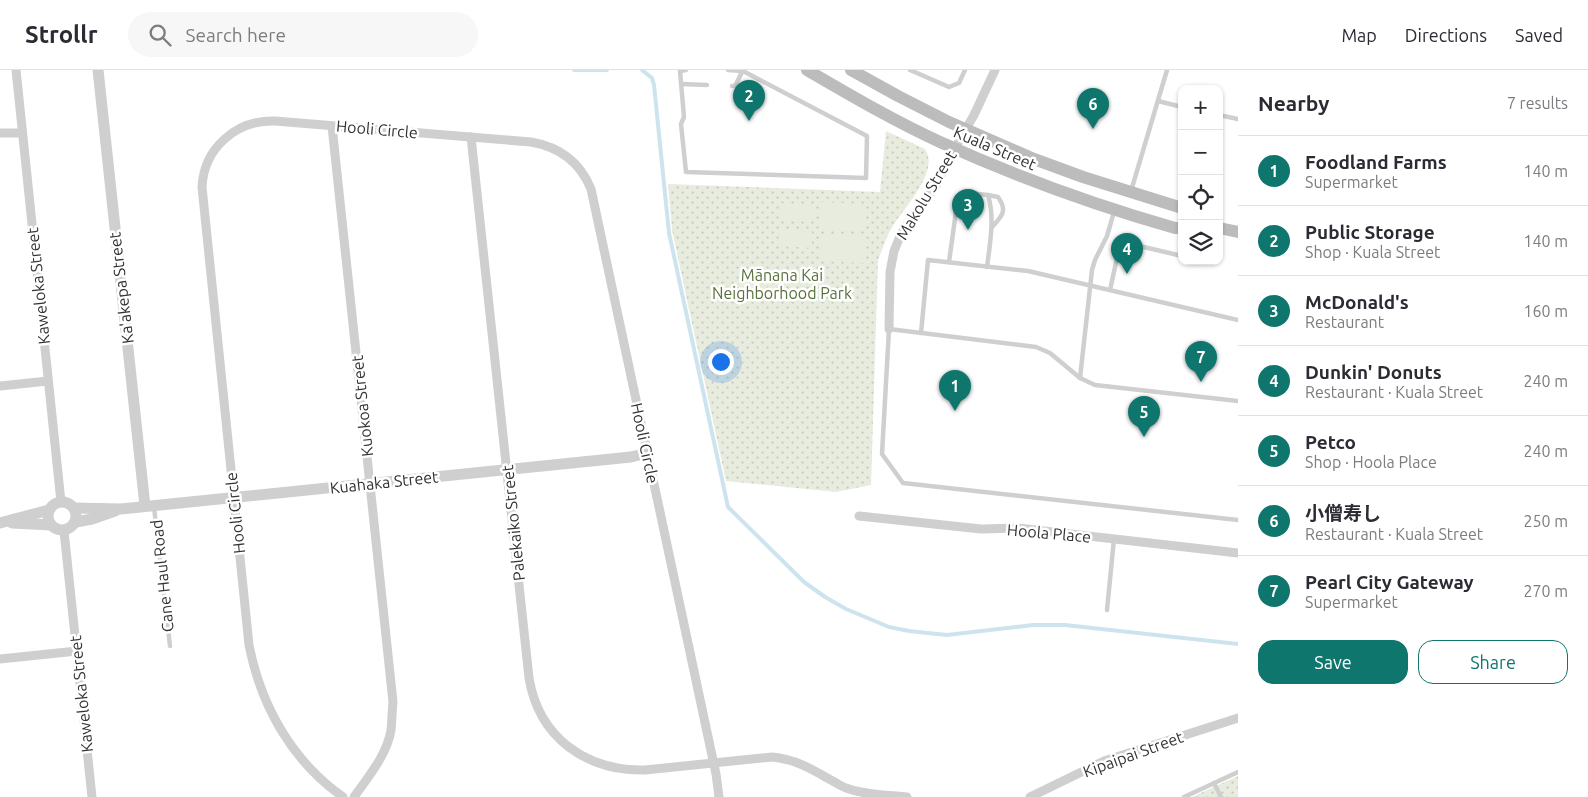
<!DOCTYPE html>
<meta charset="utf-8">
<style>
:root{--surface:#fff;--page:#f7f7f7;--text:#2b2b33;--muted:#7c7c81;--line:#e1e1e2;--accent:#0f766e}
body{margin:0;font-family:Ubuntu,"Noto Sans SC","Noto Sans JP",sans-serif;background:var(--page);color:var(--text)}
.controls{position:absolute;right:15px;top:15px;display:grid;overflow:hidden;border-radius:10px;box-shadow:0 1px 4px #0004}
.controls button{width:45px;height:45px;display:grid;place-items:center;padding:0;border:0;border-bottom:1px solid var(--line);background:var(--surface);color:var(--text);font:25px sans-serif}
.you{position:absolute;left:720px;top:291px;width:18px;height:18px;margin:-12px;border:4px solid #fff;border-radius:50%;background:#1a73e8;box-shadow:0 0 0 8px #1a73e833}
.badge{display:grid;place-items:center;width:32px;height:32px;border-radius:50%;background:var(--accent);color:#fff;font-size:16px;font-weight:700}
.pin{position:absolute;translate:-50% -41px;filter:drop-shadow(0 1px 2px #0008)}
.pin::after{content:'';position:absolute;top:26px;width:18px;height:15px;background:inherit;clip-path:polygon(0 0,100% 0,50% 100%)}
.list{margin:0;padding:0;list-style:none}
h2{display:flex;justify-content:space-between;align-items:center;height:65px;margin:0;padding:0 20px;font-size:21px}
h2 small{font-size:16px;font-weight:400;color:var(--muted)}
.list li{display:grid;grid-template-columns:32px 1fr auto;gap:15px;align-items:center;box-sizing:border-box;height:70px;padding:0 20px;border-top:1px solid var(--line)}
.list b{display:block;font-size:19px;white-space:nowrap}
.list p{margin:0;font-size:16px;white-space:nowrap;color:var(--muted)}
.list em{font-size:16px;font-style:normal;color:var(--muted)}
.actions{display:flex;gap:10px;padding:15px 20px}
.actions a{flex:1;padding:11px 0;border:1px solid var(--accent);border-radius:15px;text-align:center;font-size:18px;color:var(--accent)}
.actions .main{background:var(--accent);color:#fff}
.icon{flex:none;width:28px;height:28px;fill:none;stroke:currentColor;stroke-width:2;stroke-linecap:round;stroke-linejoin:round}
.map{position:relative;flex:none;width:1238px;height:727px;overflow:hidden}
header{display:flex;align-items:center;gap:30px;box-sizing:border-box;height:70px;padding:0 25px;background:var(--surface);border-bottom:1px solid var(--line)}
header strong{font-size:24px}
nav{display:flex;gap:28px;margin-inline-start:auto;font-size:18px}
.search{width:350px;height:45px;background:var(--page);display:flex;align-items:center;gap:12px;box-sizing:border-box;padding:0 18px;border-radius:28px;color:var(--muted);font-size:19px}
main{display:flex}
aside{flex:1;background:var(--surface)}
.map>svg:first-child{display:block}
.grass{fill:url(#grass-dots)}
.pitch{fill:#e7ecde}
.lines{fill:none;stroke-linecap:round;stroke-linejoin:round}
.stream{stroke:#cde4ef;stroke-width:4}
.service{stroke:#cfcfcf;stroke-width:4.5}
.minor{stroke:#cfcfcf;stroke-width:9}
.tertiary{stroke:#cfcfcf;stroke-width:11}
.secondary{stroke:#bcbcbc;stroke-width:12}
.labels{text-anchor:middle;dominant-baseline:central;stroke-width:5;stroke-linejoin:round;paint-order:stroke}
.street-label{font-size:16px;fill:#323232;stroke:#fff}
.park-label{font-size:16px;fill:#59713d;stroke:#fff}
</style>
<header>
<strong>Strollr</strong>
<div class="search"><svg class="icon" aria-label="search" viewBox="0 0 24 24"><circle cx="10" cy="10" r="6"/><path d="M15 15l6 6"/></svg>Search here</div>
<nav><a>Map</a><a>Directions</a><a>Saved</a></nav>
</header>
<main>
<div class="map">
<svg width="1238" height="727" viewBox="0 0 1238 727">
<defs>
<pattern id="grass-dots" width="8" height="8" patternUnits="userSpaceOnUse" patternTransform="scale(1.25)"><rect width="8" height="8" fill="#e7ecde"/><path d="M2 2h.1M6 6h.1" fill="none" stroke="#c7cbbf" stroke-width="1.8" stroke-linecap="round"/></pattern>
</defs>
<rect width="100%" height="100%" fill="#fff"/>
<!-- grass -->
<g class="grass">
<path d="M 886,61 L 925,79 C 941,103 900,141 890,161 C 885,170 882,181 878,190 L 871,415 L 836,422 L 726,411 L 672,160 L 668,114 L 880,122 Z"/>
<path d="M 1238,706 L 1238,727 L 1192,727 Z"/>
</g>
<!-- pitch -->
<g class="pitch">
<path d="M 821,132 L 866,134 L 866,161 L 820,159 Z"/>
<path d="M 781,133 L 814,135 L 813,151 L 781,149 Z"/>
<path d="M 780,160 L 812,162 L 812,178 L 779,176 Z"/>
<path d="M 820,164 L 865,166 L 864,193 L 819,191 Z"/>
</g>
<g class="lines">
<!-- stream -->
<g class="stream">
<path d="M 574,0 L 607,0"/>
<path d="M 642,0 L 652,8 L 654,15 L 669,163 L 728,437 L 804,512 L 825,527 L 846,539 L 889,557 L 909,561 L 947,565 L 1033,555 L 1065,555 L 1238,574"/>
</g>
<!-- service -->
<g class="service">
<path d="M 686,0 L 680,1 L 684,47 L 681,54 L 686,102 L 866,108 L 867,66 L 743,1 L 728,0"/>
<path d="M 910,0 L 949,17 L 959,13 L 965,0"/>
<path d="M 681,14 L 707,15"/>
<path d="M 732,16 L 735,16 L 743,0"/>
<path d="M 1158,31 L 1182,37"/>
<path d="M 1219,45 L 1238,49"/>
<path d="M 1131,121 L 1167,0"/>
<path d="M 988,125 L 998,127 C 1008,141 1002,146 992,157"/>
<path d="M 1196,191 L 1198,193"/>
<path d="M 949,192 L 958,127 L 967,123 L 988,125 C 995,148 990,173 987,197"/>
<path d="M 1110,220 L 1119,179 L 1125,175 L 1131,174 L 1182,186"/>
<path d="M 921,263 L 928,190 L 1028,201 L 1238,250"/>
<path d="M 1080,308 L 1092,200 L 1095,190 L 1107,166 L 1114,142"/>
<path d="M 1238,331 L 1095,315 L 1080,308 L 1050,283 L 1036,277 L 889,259 L 882,384 L 903,413 L 1238,450"/>
<path d="M 154,437 L 170,576"/>
<path d="M 1107,540 L 1114,469"/>
<path d="M 1214,713 L 1221,727"/>
<path d="M 1184,727 L 1238,702"/>
</g>
<!-- minor -->
<g class="minor">
<path d="M 16,0 L 61,432"/>
<path d="M 332,56 L 393,632 C 392,641 392,651 391,660 C 387,685 368,707 354,727"/>
<path d="M 0,63 L 22,63"/>
<path d="M 471,67 L 529,608 C 539,668 586,701 645,700 L 772,687 C 794,689 810,698 829,709 C 835,712 840,716 846,718 C 865,725 887,725 907,727"/>
<path d="M 889,259 L 890,202 L 894,181 L 901,164 L 937,114 L 947,92 L 974,45 L 995,0"/>
<path d="M 0,316 L 48,311"/>
<path d="M 859,446 L 981,459 L 1018,458 L 1238,483"/>
<path d="M 64,461 L 92,727"/>
<path d="M 0,589 L 77,581"/>
<path d="M 343,727 C 292,691 261,636 249,575 L 202,117 C 204,78 236,50 275,51 L 531,72 C 560,77 580,92 591,119 L 716,704 L 719,727"/>
<path d="M 1030,727 L 1104,691 L 1238,648"/>
</g>
<!-- tertiary -->
<g class="tertiary">
<path d="M 98,0 L 145,436"/>
<circle cx="62" cy="446" r="14"/>
<path d="M 74,438 L 121,439 L 631,387 L 647,383"/>
<path d="M 76,452 L 92,449 L 115,441"/>
<path d="M 0,453 L 49,440"/>
<path d="M 12,453 L 51,455"/>
</g>
<!-- secondary -->
<g class="secondary">
<path d="M 807,0 C 850,25 894,51 940,72 C 1017,107 1094,135 1175,158 L 1182,158"/>
<path d="M 851,0 L 898,26 L 949,52 L 1034,89 L 1083,107 L 1182,138"/>
<path d="M 1219,158 L 1238,162"/>
</g>
</g>
<g class="labels">
<!-- street labels -->
<g class="street-label">
<text transform="translate(377 59) rotate(5)">Hooli Circle</text>
<text transform="translate(995 78) rotate(23)">Kuala Street</text>
<text transform="translate(926 125) rotate(-59)">Makolu Street</text>
<text transform="translate(38 216) rotate(-96)">Kaweloka Street</text>
<text transform="translate(121 218) rotate(-97)">Ka'akepa Street</text>
<text transform="translate(362 336) rotate(-96)">Kuokoa Street</text>
<text transform="translate(645 373) rotate(78)">Hooli Circle</text>
<text transform="translate(384 412) rotate(-6)">Kuahaka Street</text>
<text transform="translate(235 443) rotate(-96)">Hooli Circle</text>
<text transform="translate(513 453) rotate(-96)">Palekaiko Street</text>
<text transform="translate(1049 463) rotate(5)">Hoola Place</text>
<text transform="translate(162 506) rotate(-96)">Cane Haul Road</text>
<text transform="translate(81 624) rotate(-96)">Kaweloka Street</text>
<text transform="translate(1133 684) rotate(-20)">Kipaipai Street</text>
</g>
<!-- park labels -->
<g class="park-label">
<text x="782" y="205">Mānana Kai<tspan x="782" dy="18">Neighborhood Park</tspan></text>
</g>
</g>
</svg>
<div class="controls">
<button>+</button>
<button>−</button>
<button><svg class="icon" aria-label="locate" viewBox="0 0 24 24"><circle cx="12" cy="12" r="6"/><path d="M12 2v4M12 18v4M2 12h4M18 12h4"/></svg></button>
<button><svg class="icon" aria-label="layers" viewBox="0 0 24 24"><path d="M12 4l9 5-9 5-9-5zM3 14l9 5 9-5"/></svg></button>
</div>
<div class="you"></div>
<div class="pin badge" style="left:955px;top:341px">1</div>
<div class="pin badge" style="left:749px;top:51px">2</div>
<div class="pin badge" style="left:968px;top:160px">3</div>
<div class="pin badge" style="left:1127px;top:204px">4</div>
<div class="pin badge" style="left:1144px;top:367px">5</div>
<div class="pin badge" style="left:1093px;top:59px">6</div>
<div class="pin badge" style="left:1201px;top:312px">7</div>
</div>
<aside>
<h2>Nearby<small>7 results</small></h2>
<ul class="list">
<li><span class="badge">1</span><div><b>Foodland Farms</b><p>Supermarket</p></div><em>140 m</em></li>
<li><span class="badge">2</span><div><b>Public Storage</b><p>Shop · Kuala Street</p></div><em>140 m</em></li>
<li><span class="badge">3</span><div><b>McDonald's</b><p>Restaurant</p></div><em>160 m</em></li>
<li><span class="badge">4</span><div><b>Dunkin' Donuts</b><p>Restaurant · Kuala Street</p></div><em>240 m</em></li>
<li><span class="badge">5</span><div><b>Petco</b><p>Shop · Hoola Place</p></div><em>240 m</em></li>
<li><span class="badge">6</span><div><b>小僧寿し</b><p>Restaurant · Kuala Street</p></div><em>250 m</em></li>
<li><span class="badge">7</span><div><b>Pearl City Gateway</b><p>Supermarket</p></div><em>270 m</em></li>
</ul>
<div class="actions"><a class="main">Save</a><a>Share</a></div>
</aside>
</main>
